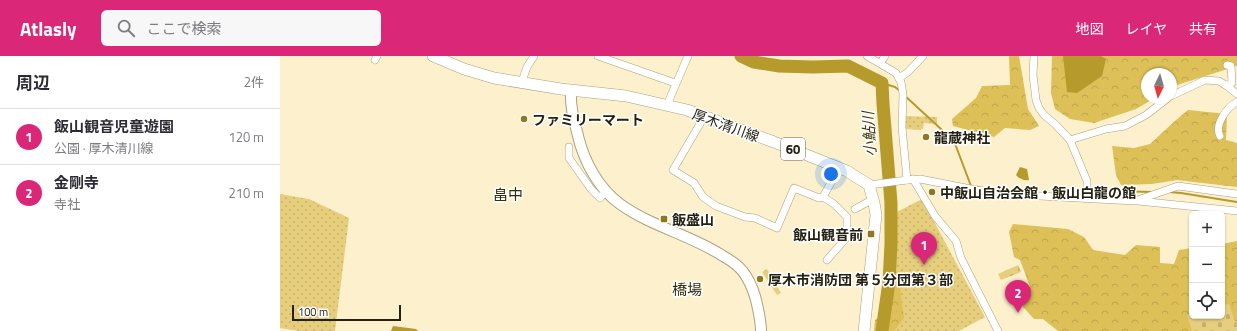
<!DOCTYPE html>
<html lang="ja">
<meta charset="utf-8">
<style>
:root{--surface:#fff;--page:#f7f7f7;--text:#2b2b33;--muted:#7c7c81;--line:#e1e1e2;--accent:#db2777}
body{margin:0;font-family:"Titillium Web","Noto Sans JP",sans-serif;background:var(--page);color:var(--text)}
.controls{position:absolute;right:12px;bottom:12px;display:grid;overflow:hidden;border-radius:6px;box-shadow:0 1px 3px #0004}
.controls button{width:36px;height:36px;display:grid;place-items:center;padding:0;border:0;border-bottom:1px solid var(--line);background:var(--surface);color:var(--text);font:20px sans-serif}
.compass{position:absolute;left:861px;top:12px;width:36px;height:36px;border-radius:50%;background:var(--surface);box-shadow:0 1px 3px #0004;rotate:185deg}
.scale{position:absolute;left:12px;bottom:10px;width:109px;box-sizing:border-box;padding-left:4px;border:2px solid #242012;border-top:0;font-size:11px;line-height:14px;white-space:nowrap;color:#242012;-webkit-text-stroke:3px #fff;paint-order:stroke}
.you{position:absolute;left:551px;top:118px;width:14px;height:14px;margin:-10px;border:3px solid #fff;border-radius:50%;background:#1a73e8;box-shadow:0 0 0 6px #1a73e833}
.badge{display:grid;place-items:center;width:26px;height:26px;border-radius:50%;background:var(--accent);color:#fff;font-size:13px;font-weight:700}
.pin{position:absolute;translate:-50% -33px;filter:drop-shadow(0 1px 2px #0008)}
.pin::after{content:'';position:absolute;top:21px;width:14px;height:12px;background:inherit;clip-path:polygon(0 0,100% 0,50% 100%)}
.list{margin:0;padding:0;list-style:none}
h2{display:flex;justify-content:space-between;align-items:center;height:52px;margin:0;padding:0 16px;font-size:17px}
h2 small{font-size:13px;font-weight:400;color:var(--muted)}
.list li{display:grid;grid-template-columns:26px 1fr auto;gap:12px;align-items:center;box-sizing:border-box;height:56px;padding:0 16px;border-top:1px solid var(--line)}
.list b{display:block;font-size:15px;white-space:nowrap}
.list p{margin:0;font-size:13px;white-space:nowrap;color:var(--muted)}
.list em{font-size:13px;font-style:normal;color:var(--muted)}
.icon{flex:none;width:22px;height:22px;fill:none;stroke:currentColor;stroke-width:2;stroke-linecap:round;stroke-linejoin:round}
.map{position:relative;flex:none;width:957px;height:275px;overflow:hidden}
header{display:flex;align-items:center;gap:24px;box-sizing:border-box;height:56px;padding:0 20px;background:var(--accent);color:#fff}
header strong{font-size:19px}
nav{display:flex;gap:22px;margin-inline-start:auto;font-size:14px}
.search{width:280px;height:36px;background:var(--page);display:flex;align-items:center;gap:10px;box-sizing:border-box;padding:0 14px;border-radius:6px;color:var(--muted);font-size:15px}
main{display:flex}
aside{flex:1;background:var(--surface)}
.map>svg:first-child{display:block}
.green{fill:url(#green-dots)}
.forest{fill:url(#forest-crowns)}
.cemetery{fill:url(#cemetery-stones)}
.water{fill:#b79a2c}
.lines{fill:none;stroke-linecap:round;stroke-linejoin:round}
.stream{stroke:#b79a2c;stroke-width:2}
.river{stroke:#b79a2c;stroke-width:13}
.street-casing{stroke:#aba17e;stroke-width:8}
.secondary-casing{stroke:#aba17e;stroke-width:12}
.primary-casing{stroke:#aba17e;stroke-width:12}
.street{stroke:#fff;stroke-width:7}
.secondary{stroke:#fff;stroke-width:10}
.primary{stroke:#fff;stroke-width:11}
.poi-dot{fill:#8f781d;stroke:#fff;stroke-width:1.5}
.labels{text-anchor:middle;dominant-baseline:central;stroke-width:3;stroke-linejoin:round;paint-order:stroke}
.shield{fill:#fff;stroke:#666359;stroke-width:1}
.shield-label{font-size:13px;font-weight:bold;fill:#242012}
.poi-label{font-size:14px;font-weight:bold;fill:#242012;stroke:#fff;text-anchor:start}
.street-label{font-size:14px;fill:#242012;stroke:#fff}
.water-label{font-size:15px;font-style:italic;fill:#43370a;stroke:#fff}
.neighbourhood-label{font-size:15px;fill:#362e0e;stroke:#fff}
</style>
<header>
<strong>Atlasly</strong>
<div class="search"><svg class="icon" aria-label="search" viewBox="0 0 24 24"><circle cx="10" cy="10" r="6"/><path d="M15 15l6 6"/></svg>ここで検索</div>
<nav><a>地図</a><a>レイヤ</a><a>共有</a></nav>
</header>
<main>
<aside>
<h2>周辺<small>2件</small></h2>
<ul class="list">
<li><span class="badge">1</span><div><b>飯山観音児童遊園</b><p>公園 · 厚木清川線</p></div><em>120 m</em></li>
<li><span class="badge">2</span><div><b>金剛寺</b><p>寺社</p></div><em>210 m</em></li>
</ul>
</aside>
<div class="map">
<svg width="957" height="275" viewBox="0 0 957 275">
<defs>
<pattern id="green-dots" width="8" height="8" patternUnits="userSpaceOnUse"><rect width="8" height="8" fill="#e6ce7d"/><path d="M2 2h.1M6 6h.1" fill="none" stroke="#c5b16b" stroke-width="1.8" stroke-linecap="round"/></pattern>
<pattern id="forest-crowns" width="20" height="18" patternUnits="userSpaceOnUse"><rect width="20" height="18" fill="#ddc058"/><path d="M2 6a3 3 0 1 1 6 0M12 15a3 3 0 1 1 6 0" fill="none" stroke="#bea54c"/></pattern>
<pattern id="cemetery-stones" width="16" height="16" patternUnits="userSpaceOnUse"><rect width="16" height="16" fill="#e6ce7d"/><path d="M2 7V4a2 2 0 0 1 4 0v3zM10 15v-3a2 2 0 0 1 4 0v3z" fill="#c5b16b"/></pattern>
</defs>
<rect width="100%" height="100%" fill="#fcf1cc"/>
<!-- green -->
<g class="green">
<path d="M 625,60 L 657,61 L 657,68 L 644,67 L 643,73 L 641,73 L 641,74 L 625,73 Z"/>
<path d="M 0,138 L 29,143 L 69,162 L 55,275 L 19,275 L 0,272 Z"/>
<path d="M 642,143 L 705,261 L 679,275 L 607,275 L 613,158 Z"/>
</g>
<!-- forest -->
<g class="forest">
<path d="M 729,0 L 739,0 L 748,53 L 759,70 L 750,74 L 725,72 L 714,81 L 673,70 L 672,63 L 696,42 L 702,30 L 730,29 Z"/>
<path d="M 772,0 L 957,0 L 957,10 L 897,29 L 891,33 L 891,18 L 867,18 L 867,42 L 875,42 L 856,53 L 814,67 L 790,63 L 775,53 L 771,37 Z"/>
<path d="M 908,54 L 947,58 L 946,84 L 957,87 L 957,131 L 897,124 L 872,128 L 841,129 L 836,119 L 832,90 L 854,92 L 870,88 L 896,64 Z"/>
<path d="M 733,168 L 788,173 L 804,181 L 813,194 L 845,199 L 856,189 L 880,191 L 880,207 L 894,208 L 899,194 L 912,192 L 912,260 L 942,260 L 942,188 L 957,185 L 957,275 L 778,275 L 763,263 L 754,263 L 736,243 L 736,239 L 750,231 L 740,204 L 734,201 L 729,176 Z"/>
<path d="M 618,215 L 624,262 L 614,275 L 594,275 L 595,264 L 609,253 L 611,219 Z"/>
</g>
<!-- cemetery -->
<g class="cemetery">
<path d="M 738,209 L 741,216 L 721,224 L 718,218 Z"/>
<path d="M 487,213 L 501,237 L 497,239 L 482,216 Z"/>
<path d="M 949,248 L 957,271 L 957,275 L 912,275 L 907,259 L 942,260 L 942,249 Z"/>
</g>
<!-- water -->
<g class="water">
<path d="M 783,0 L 821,0 L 826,3 L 822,20 L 797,37 L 787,36 Z"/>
<path d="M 740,111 L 747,113 L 749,124 C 745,125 739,123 736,119 Z"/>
<path d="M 113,270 L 136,273 L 138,275 L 111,275 Z"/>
</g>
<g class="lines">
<!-- stream -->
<g class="stream">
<path d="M 602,27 L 615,31 L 620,35"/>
<path d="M 624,39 L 674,85 L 691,130 L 699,131"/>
<path d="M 889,136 L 901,137 L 957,146"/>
<path d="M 809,138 L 834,135 L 873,136"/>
</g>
<!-- river -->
<path class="river" d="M 461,0 L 474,6 L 499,10 L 533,11 L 568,10 L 602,27 L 603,48 L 611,147 L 611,188 L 609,226 L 602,275"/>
<defs>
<g id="street">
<path d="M 318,0 L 395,27"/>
<path d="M 587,0 L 616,17 L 621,26 L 623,38 L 622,71 L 627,124 L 589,129"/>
<path d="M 754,0 L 753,19 L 756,44 L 759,52 L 764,59 L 775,68 L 790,84 L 807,125 L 807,143"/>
<path d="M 603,3 L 605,0"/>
<path d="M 95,4 L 97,0"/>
<path d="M 619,22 L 628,16 L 643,0"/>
<path d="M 241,28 L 247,11 L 254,0"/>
<path d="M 946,29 L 957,38"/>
<path d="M 891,40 L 925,24 L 939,25 L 947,30 L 952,27 L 951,10 L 947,9"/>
<path d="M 387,49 L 408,0"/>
<path d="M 424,61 L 393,114 L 414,127 L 423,141 L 436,150 L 465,161 L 475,162 L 497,172 L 514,132 L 539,142 L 543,141"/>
<path d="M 940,80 C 934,69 947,51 957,46"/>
<path d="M 790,84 L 826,73 L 845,70 L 866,59 L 888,42"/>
<path d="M 289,91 L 289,102 L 311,133 L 320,142 L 327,135"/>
<path d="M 633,123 L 655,160 L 676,185 L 681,202 L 718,275"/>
<path d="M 627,124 L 640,123 L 696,134 L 741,139 L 855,145 L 898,130 L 957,138"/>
<path d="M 858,145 L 957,155"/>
<path d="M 575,153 L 586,147 L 593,144"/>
<path d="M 547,204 L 567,181 L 567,161 L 554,148 L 543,141 L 559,112"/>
</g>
<path id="secondary" d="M 291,35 C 290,50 294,64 298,80 C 304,105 318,132 340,148 C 372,171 411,179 443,200 C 452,205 461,211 466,220 C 471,228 475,239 477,248 C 479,257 481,266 481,275"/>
<path id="primary" d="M 153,0 L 184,13 L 214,22 L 281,33 L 346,40 L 407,54 L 494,86 L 567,115 L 589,129 L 594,147 L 596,159 L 584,275"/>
</defs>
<!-- street casing -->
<use href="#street" class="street-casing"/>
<!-- secondary casing -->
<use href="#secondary" class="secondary-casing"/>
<!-- primary casing -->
<use href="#primary" class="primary-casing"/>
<!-- street -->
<use href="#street" class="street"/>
<!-- secondary -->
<use href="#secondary" class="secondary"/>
<!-- primary -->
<use href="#primary" class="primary"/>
</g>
<!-- markers -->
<g class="poi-dot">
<circle cx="244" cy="63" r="4"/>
<circle cx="646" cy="81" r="4"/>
<circle cx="652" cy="136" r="4"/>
<rect x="380" y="159" width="8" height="8" rx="2"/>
<rect x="587" y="174" width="8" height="8" rx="2"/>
<circle cx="480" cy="223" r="4"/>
</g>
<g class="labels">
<!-- shield labels -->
<rect class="shield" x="501" y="82" width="24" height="22" rx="3"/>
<g class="shield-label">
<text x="513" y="93">60</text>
</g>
<!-- poi labels -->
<g class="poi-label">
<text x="252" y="63">ファミリーマート</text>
<text x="654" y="81">龍蔵神社</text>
<text x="660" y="136">中飯山自治会館・飯山白龍の館</text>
<text x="392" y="163">飯盛山</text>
<text x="583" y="178" text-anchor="end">飯山観音前</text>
<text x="488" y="223">厚木市消防団 第５分団第３部</text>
</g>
<!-- street labels -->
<g class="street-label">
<text transform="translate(446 69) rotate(20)">厚木清川線</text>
</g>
<!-- water labels -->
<g class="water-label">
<text transform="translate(589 78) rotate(-93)">小鮎川</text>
</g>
<!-- neighbourhood labels -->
<g class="neighbourhood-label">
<text x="228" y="138">畠中</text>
<text x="407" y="233">橋場</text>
</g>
</g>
</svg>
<div class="controls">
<button>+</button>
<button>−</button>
<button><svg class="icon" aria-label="locate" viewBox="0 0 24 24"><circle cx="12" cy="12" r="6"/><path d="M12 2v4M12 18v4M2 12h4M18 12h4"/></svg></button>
</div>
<svg class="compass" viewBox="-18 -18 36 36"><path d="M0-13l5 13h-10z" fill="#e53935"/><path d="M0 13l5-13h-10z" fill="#7c7c81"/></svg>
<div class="scale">100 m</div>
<div class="you"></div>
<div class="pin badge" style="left:644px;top:209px">1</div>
<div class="pin badge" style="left:738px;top:257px">2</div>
</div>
</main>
